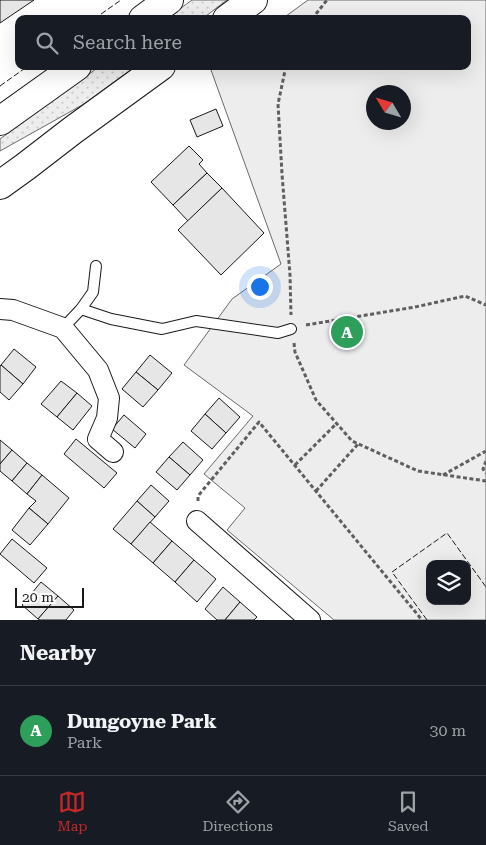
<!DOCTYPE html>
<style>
:root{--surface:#171b24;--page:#242831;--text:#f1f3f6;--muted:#9ea1a6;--line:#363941;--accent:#c62828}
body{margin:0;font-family:"Roboto Serif",serif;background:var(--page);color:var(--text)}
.controls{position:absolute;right:15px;bottom:15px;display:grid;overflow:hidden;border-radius:10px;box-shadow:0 5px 20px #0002}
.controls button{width:45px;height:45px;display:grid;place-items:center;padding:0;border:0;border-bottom:1px solid var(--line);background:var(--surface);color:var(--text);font:25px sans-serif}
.compass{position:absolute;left:366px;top:85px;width:45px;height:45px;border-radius:50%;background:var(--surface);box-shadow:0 5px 20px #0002;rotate:308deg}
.scale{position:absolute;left:15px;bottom:12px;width:69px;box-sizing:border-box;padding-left:5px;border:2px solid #1a1a1a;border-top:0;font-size:14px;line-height:18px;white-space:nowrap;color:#1a1a1a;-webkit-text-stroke:4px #fff;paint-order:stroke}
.you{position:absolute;left:259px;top:286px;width:18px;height:18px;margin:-12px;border:4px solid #fff;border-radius:50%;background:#1a73e8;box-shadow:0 0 0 8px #1a73e833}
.badge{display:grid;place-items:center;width:32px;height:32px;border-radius:50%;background:var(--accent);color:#fff;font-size:16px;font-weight:700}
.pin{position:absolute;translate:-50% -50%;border:2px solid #fff;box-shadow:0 1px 5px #0006}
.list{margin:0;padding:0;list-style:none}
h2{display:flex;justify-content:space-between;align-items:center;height:65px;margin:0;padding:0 20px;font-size:21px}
h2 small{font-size:16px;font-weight:400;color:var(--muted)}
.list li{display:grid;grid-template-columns:32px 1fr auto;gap:15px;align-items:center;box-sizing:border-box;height:90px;padding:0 20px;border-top:1px solid var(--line)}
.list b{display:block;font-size:19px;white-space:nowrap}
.list p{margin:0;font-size:16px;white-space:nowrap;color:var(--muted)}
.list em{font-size:16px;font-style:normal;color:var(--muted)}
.icon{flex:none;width:28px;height:28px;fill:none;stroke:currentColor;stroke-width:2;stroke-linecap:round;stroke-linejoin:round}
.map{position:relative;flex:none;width:486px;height:620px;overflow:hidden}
.search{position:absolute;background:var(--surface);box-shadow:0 5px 20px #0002;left:15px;right:15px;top:15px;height:55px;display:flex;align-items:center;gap:12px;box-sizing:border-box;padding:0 18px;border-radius:10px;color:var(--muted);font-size:19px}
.sheet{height:155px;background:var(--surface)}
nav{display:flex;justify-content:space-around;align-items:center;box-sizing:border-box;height:70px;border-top:1px solid var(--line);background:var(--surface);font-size:14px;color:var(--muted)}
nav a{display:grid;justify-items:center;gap:2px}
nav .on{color:var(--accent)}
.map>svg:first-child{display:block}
.grass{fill:url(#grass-dots);stroke:#6a6a6a}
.built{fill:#ededed;stroke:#6a6a6a;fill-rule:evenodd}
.building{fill:#e6e6e6;stroke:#1a1a1a}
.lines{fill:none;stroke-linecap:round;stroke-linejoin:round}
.lane-casing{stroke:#1a1a1a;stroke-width:12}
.street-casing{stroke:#1a1a1a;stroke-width:22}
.highway-casing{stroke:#1a1a1a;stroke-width:30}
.path{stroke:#5f5f5f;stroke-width:3;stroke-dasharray:4 2.5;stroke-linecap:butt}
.lane{stroke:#fff;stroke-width:10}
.street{stroke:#fff;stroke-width:20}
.highway{stroke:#fff;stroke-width:28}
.fence{stroke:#1a1a1a;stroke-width:1;stroke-dasharray:6 2.5;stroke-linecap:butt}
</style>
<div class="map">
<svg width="486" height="620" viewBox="0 0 486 620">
<defs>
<pattern id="grass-dots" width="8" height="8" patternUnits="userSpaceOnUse" patternTransform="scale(1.25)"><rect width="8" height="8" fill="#ededed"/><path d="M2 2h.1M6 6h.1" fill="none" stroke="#cbcbcb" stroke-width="1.8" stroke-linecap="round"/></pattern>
</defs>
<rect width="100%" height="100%" fill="#fff"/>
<!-- grass -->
<g class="grass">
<path d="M 192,0 L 227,0 L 202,19 L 166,19 Z"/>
<path d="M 100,66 L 136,66 L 84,104 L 0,151 L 0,139 Z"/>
</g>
<!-- built -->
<path class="built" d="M 308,0 L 486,0 L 486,620 L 334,620 L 227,530 L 245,508 L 204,474 L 253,416 L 184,365 L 232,299 L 281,264 L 211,70 L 217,66 L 467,66 L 467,19 L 282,19 ZM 374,92 L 404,92 L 404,122 L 374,122 ZM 430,564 L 467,564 L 467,601 L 430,601 Z"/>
<!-- building -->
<g class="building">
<path d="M 0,0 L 34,0 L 0,23 Z"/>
<path d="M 216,109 L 223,126 L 197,137 L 190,120 Z"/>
<path d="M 189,146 L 203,160 L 199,164 L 207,173 L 173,205 L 151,182 Z"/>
<path d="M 207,173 L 222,188 L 188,221 L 173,205 Z"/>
<path d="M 222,188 L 264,233 L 221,275 L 178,230 Z"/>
<path d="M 14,349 L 36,367 L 23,384 L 1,365 Z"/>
<path d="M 150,355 L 172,373 L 158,390 L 136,372 Z"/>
<path d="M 1,365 L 23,384 L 9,400 L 0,392 L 0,366 Z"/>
<path d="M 136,372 L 158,390 L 143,407 L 122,389 Z"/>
<path d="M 61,381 L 77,393 L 57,417 L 41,404 Z"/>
<path d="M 77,393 L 92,406 L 73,430 L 57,417 Z"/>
<path d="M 219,398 L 240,417 L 226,433 L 205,414 Z"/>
<path d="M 205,414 L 226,433 L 212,449 L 191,431 Z"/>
<path d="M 124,415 L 146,434 L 135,448 L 112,429 Z"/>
<path d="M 76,439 L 117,473 L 104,488 L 64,454 Z"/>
<path d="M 0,440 L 12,450 L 0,464 Z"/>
<path d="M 183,442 L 203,460 L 190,475 L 169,457 Z"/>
<path d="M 12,450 L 27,463 L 12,481 L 0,471 L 0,464 Z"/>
<path d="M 169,457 L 190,475 L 177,490 L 156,472 Z"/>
<path d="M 27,463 L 42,475 L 27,494 L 12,481 Z"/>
<path d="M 42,475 L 69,498 L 48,524 L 29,508 L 36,501 L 27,494 Z"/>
<path d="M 151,485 L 169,501 L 155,517 L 137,501 Z"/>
<path d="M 137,501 L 155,517 L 131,544 L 113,529 Z"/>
<path d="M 29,508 L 48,524 L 30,545 L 12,530 Z"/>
<path d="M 150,522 L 172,541 L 153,563 L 131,544 Z"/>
<path d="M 12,539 L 47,568 L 34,583 L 0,554 Z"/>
<path d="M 172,541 L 194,560 L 175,582 L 153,563 Z"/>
<path d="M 194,560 L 216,579 L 197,602 L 175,582 Z"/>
<path d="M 41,582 L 58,596 L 38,619 L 22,605 Z"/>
<path d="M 223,587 L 240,602 L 225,620 L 217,620 L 205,609 Z"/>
<path d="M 58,596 L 74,610 L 66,620 L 40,620 L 38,619 Z"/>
<path d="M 240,602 L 257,617 L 254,620 L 225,620 Z"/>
</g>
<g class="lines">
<defs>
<g id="lane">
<path d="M 81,309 L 111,319 L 162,329 L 196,321 L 278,333 L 291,329"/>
<path d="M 63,328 L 81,309 L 93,292 L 96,266"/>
</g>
<g id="street">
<path d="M 0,309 L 13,310 L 63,328 L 98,370 L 109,398 L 107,418 L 98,439 L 113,452"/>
<path d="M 197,521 L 310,620"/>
</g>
<g id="highway">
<path d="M 143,19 L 169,0"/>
<path d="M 227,19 L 253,0"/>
<path d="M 0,121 L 77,66"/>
<path d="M 0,185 L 25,167 L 73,130 L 161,66"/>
</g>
</defs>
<!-- lane casing -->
<use href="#lane" class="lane-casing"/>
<!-- street casing -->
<use href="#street" class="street-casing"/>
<!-- highway casing -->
<use href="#highway" class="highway-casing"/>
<!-- path -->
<g class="path">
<path d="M 312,19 L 327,0"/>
<path d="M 286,66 L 278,104 L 282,174 L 290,275 L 291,315"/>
<path d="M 306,325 L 415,307 L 465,296 L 486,305"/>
<path d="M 294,343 L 295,352 L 316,400 L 352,441 L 418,471 L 486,481"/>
<path d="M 486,461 L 483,469 L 486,473"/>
<path d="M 295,465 L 337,423"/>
<path d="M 443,475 L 486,451"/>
<path d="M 316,491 L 358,444"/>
<path d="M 198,501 L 198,496 L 259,422 L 422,620"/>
</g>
<!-- lane -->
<use href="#lane" class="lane"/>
<!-- street -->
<use href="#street" class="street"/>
<!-- highway -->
<use href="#highway" class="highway"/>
<!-- fence -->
<g class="fence">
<path d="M 94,19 L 121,0"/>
<path d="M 0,86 L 28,66"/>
<path d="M 427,620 L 392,572 L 447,533 L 486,587"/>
</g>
</g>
</svg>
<div class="controls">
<button><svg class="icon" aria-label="layers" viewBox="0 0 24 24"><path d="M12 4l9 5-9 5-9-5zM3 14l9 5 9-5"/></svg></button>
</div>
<svg class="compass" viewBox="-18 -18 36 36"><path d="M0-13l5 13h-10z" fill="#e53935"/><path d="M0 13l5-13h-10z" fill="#9ea1a6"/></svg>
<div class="scale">20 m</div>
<div class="you"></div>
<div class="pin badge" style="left:347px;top:332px;background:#2e9e5b">A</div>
<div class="search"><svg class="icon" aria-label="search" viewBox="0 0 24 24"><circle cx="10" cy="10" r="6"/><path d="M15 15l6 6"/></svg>Search here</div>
</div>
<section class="sheet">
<h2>Nearby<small></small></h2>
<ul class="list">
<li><span class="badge" style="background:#2e9e5b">A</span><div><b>Dungoyne Park</b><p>Park</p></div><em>30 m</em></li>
</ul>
</section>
<nav>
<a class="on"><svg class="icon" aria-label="map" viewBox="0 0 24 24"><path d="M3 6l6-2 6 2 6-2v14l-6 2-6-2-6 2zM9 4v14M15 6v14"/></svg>Map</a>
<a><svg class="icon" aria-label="directions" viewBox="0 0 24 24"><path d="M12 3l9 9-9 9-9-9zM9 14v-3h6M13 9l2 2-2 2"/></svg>Directions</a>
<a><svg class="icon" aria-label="saved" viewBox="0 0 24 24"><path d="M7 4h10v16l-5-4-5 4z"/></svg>Saved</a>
</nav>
